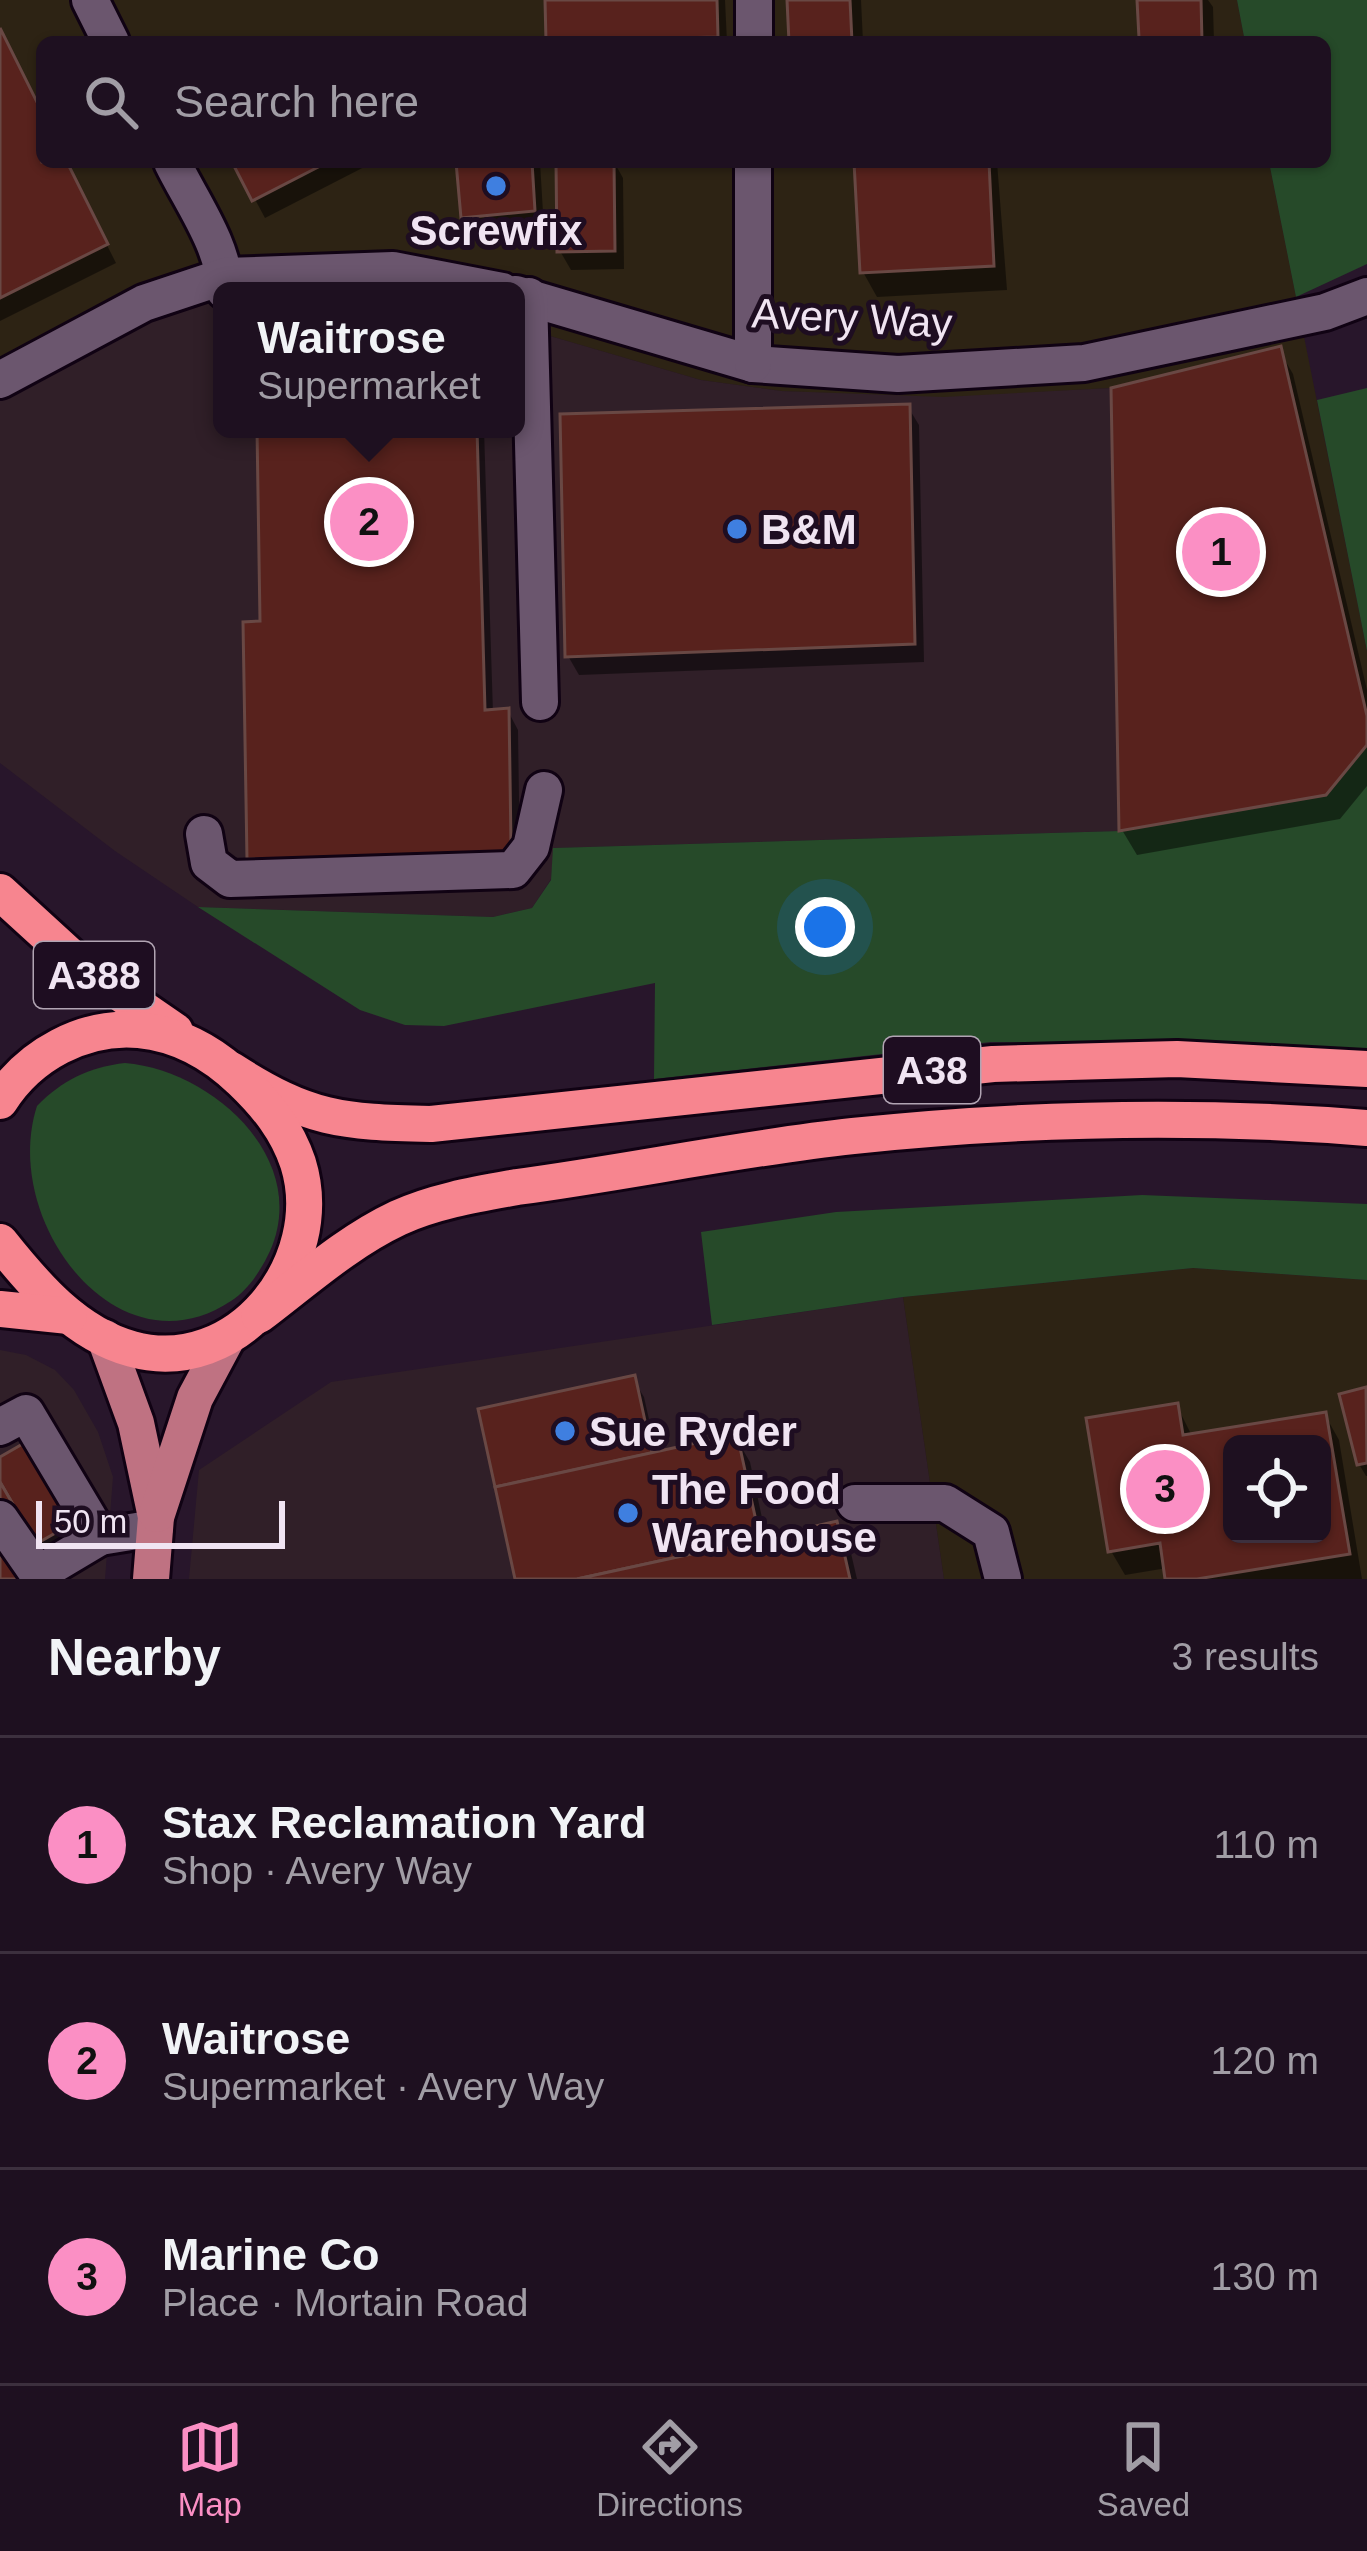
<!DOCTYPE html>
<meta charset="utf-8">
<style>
:root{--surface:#1e1020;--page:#2b1e2d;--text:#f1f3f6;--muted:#a19da5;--line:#3c303e;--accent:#fb8fc4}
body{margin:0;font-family:Arial,sans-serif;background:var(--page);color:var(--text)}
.controls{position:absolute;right:36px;bottom:36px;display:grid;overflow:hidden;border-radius:18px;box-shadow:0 3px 9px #0004}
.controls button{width:108px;height:108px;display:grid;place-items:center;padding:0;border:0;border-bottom:3px solid var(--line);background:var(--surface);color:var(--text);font:60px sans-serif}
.scale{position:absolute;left:36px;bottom:30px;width:249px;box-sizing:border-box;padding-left:12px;border:6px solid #f0e4f2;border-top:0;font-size:33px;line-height:42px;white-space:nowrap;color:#f0e4f2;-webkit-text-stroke:9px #1e0d21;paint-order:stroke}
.you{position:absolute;left:825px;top:927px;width:42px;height:42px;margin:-30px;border:9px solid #fff;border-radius:50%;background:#1a73e8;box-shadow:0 0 0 18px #1a73e833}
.badge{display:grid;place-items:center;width:78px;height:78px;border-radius:50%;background:var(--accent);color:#111;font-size:39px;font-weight:700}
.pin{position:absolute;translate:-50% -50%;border:6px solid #fff;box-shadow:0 3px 12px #0006}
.popup{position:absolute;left:213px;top:282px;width:312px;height:156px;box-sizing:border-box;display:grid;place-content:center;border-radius:18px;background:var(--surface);filter:drop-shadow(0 3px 9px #0005);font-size:39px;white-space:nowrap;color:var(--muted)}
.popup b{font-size:45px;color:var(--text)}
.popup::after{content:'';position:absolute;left:50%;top:100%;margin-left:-24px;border:24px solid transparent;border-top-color:var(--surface)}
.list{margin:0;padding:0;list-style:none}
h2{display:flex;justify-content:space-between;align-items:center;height:156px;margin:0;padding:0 48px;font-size:51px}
h2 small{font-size:39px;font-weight:400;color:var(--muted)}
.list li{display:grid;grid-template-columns:78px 1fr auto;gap:36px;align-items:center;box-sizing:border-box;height:216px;padding:0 48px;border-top:3px solid var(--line)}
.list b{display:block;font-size:45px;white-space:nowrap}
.list p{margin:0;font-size:39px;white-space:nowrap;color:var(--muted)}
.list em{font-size:39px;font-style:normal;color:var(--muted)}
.icon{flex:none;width:66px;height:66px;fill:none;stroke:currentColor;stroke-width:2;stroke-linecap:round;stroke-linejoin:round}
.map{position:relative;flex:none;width:1367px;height:1579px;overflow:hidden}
.search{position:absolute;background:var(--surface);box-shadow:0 3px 9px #0004;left:36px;right:36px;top:36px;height:132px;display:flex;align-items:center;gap:30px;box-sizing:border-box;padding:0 42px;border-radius:18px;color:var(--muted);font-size:45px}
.sheet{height:804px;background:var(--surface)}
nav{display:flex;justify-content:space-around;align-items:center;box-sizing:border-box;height:168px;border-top:3px solid var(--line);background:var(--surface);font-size:33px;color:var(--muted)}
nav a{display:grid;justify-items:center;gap:6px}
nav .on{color:var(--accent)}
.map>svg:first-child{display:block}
.commercial{fill:#301f28}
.industrial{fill:#2d2314;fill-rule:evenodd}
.green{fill:#264a29}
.shadow{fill:#0007;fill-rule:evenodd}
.building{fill:#58221d;stroke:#694844;stroke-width:3;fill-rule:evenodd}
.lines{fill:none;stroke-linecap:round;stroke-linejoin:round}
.minor-casing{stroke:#100213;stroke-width:42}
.major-casing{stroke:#100213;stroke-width:42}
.highway-casing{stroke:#100213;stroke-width:42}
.minor{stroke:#6b566e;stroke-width:36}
.major{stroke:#bf7282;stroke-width:36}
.highway{stroke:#f7858f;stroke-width:36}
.shop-dot{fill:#3f7fe0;stroke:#1e0d21;stroke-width:4.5}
.labels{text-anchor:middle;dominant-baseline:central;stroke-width:10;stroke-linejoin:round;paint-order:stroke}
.shield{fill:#1e0d21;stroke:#b1a4b3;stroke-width:3}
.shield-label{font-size:39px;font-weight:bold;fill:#f0e4f2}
.poi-label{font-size:42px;font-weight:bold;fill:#f0e4f2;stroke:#1e0d21;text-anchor:start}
.street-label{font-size:42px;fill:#f0e4f2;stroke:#1e0d21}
</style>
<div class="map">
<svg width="1367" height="1579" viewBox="0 0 1367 1579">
<rect width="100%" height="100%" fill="#28162b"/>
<!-- commercial -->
<g class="commercial">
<path d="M 238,287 L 365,291 L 222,291 L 222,429 L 516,429 L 516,326 L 701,380 L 782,391 L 944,396 L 1111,388 L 1119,831 L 554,848 L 551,879 L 532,908 L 493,917 L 198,907 L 115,851 L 0,763 L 0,392 L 151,308 Z"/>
<path d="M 903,1297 L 944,1579 L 189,1579 L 199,1470 L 331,1382 Z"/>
<path d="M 0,1350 L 26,1355 L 55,1370 L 74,1390 L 98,1432 L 113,1477 L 105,1579 L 0,1579 Z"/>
</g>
<!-- industrial -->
<g class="industrial">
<path d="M 0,0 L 1237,0 L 1245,42 L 42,42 L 42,162 L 1269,162 L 1367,651 L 1367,745 L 1326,795 L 1119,831 L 1110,388 L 944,397 L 782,391 L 701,380 L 516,326 L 516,291 L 238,287 L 151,308 L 0,392 Z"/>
<path d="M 1193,1268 L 1367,1280 L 1367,1579 L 944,1579 L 903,1297 ZM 1232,1444 L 1322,1444 L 1322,1534 L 1232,1534 Z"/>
</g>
<!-- green -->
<g class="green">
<path d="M 1237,0 L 1367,0 L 1367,264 L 1296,297 L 1269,162 L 1325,162 L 1325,42 L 1245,42 Z"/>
<path d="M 1367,388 L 1367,651 L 1317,400 Z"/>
<path d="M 1367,745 L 1367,1056 L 1179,1043 L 991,1042 L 654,1079 L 655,983 L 444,1026 L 405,1025 L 360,1010 L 198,907 L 493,917 L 532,908 L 551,880 L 553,848 L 1120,831 L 1326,795 Z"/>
<path d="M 125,1063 C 211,1070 311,1158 270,1251 C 261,1270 249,1289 231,1301 C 117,1377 0,1220 37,1106 C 62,1080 90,1067 125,1063 Z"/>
<path d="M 1142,1195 L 1367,1204 L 1367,1280 L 1193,1268 L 903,1297 L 712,1325 L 701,1232 L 836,1212 Z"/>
</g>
<!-- shadow -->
<g class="shadow">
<path d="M 548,0 L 725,0 L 727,42 L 550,42 Z"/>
<path d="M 790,0 L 861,0 L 863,42 L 792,42 Z"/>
<path d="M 1140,0 L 1208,0 L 1213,7 L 1214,42 L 1115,42 L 1142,41 Z"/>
<path d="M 0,32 L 42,116 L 42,162 L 65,162 L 116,263 L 0,321 Z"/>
<path d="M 235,162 L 374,162 L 265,218 Z"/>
<path d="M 459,162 L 540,162 L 544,229 L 475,236 L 464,218 Z"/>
<path d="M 559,162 L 614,162 L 623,178 L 624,269 L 571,270 L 560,251 Z"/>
<path d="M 857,162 L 997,162 L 1007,290 L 877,297 L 863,272 Z"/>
<path d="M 1279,350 L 1293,374 L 1367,690 L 1367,786 L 1340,819 L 1137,855 L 1122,830 Z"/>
<path d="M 908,407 L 919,425 L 924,662 L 579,675 L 568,656 Z"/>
<path d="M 260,429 L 484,429 L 493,713 L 508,711 L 518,730 L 520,865 L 260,877 L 250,859 L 263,624 Z"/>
<path d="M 633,1379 L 644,1397 L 657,1455 L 736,1438 L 750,1462 L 767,1541 L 836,1524 L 850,1549 L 857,1579 L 518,1579 Z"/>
<path d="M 1367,1390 L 1367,1476 L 1366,1476 L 1359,1464 L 1342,1396 Z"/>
<path d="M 1177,1406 L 1192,1436 L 1325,1415 L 1339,1440 L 1362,1579 L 1168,1579 L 1167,1568 L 1125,1575 L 1111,1551 ZM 1232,1444 L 1322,1444 L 1322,1534 L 1232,1534 Z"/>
<path d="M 25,1446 L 81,1542 L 49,1561 L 11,1495 L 0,1579 L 0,1461 Z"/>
</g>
<!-- building -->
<g class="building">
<path d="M 545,0 L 717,0 L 718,37 L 546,41 Z"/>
<path d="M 787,0 L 850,0 L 852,42 L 789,42 Z"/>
<path d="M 1137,0 L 1201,0 L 1202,42 L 1027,42 L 1139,38 Z"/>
<path d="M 0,28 L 42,112 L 42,162 L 67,162 L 108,244 L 0,298 Z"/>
<path d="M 232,162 L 328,162 L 252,201 Z"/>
<path d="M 456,162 L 532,162 L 535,211 L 461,218 Z"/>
<path d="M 556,162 L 614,162 L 615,251 L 557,252 Z"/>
<path d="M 854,162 L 989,162 L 994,266 L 860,273 Z"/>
<path d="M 1281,346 L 1367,716 L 1367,745 L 1326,795 L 1119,831 L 1111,388 Z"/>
<path d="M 910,404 L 915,644 L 565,657 L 560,414 Z"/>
<path d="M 257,429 L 477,429 L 485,710 L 509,708 L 511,845 L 500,858 L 247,859 L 243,622 L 260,621 Z"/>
<path d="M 635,1375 L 652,1453 L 495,1487 L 478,1409 Z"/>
<path d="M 1366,1387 L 1367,1463 L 1357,1465 L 1339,1394 Z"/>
<path d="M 1178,1403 L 1183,1435 L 1326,1412 L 1350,1554 L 1197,1579 L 1165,1579 L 1160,1543 L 1108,1552 L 1086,1418 ZM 1232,1444 L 1322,1444 L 1322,1534 L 1232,1534 Z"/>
<path d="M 737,1434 L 760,1539 L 577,1579 L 515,1579 L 495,1487 Z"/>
<path d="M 26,1442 L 73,1523 L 36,1544 L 0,1482 L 0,1457 Z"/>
<path d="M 0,1482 L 39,1549 L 31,1579 L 0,1579 Z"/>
<path d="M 837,1521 L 850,1579 L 577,1579 L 760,1539 Z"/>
</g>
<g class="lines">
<defs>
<g id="minor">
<path d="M 90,0 L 111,42"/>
<path d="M 754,42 L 754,0"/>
<path d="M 172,162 C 191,201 225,247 225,291"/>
<path d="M 516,294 L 753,364 L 898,374 L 1084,363 L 1325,312 L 1367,296"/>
<path d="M 529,296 L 540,702"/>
<path d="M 753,364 L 753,162"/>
<path d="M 0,380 L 144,303 L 225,276 L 393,270 L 502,291"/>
<path d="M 204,834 L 209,863 L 230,879 L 513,870 L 531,847 L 544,790"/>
<path d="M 0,1427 L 26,1413 L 100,1537 L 155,1528"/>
<path d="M 855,1503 L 945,1503 L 991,1532 L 1003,1579"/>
<path d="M 0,1519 L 38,1574 L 100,1537"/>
</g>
<g id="major">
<path d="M 105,1338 L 136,1423 L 156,1517 L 151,1579"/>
<path d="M 157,1514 L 195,1398 L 226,1340"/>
</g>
<g id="highway">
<path d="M 0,892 L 82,967 L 175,1031"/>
<path d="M 231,1070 C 309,1120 341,1122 431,1124 L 993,1064 L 1177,1059 L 1367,1069"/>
<path d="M 0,1101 C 29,1055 84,1025 139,1030 C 180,1034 213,1053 242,1081 C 267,1105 287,1130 298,1163 C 329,1263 237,1378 132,1349 C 76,1334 35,1286 0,1242"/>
<path d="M 0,1309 L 69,1316"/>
<path d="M 259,1315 C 304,1281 347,1242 398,1218 C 435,1201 478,1194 517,1187 C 629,1172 741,1148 853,1136 C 1025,1118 1195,1114 1367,1128"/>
</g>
</defs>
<!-- minor casing -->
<use href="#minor" class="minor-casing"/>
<!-- major casing -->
<use href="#major" class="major-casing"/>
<!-- highway casing -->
<use href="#highway" class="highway-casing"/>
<!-- minor -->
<use href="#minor" class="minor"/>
<!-- major -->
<use href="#major" class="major"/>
<!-- highway -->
<use href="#highway" class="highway"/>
</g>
<!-- markers -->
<g class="shop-dot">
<circle cx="496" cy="186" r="12"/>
<circle cx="737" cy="529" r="12"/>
<circle cx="565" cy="1431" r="12"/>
<circle cx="628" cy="1513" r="12"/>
</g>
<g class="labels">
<!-- shield labels -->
<g class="shield">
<rect x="34" y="942" width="120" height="66" rx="9"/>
<rect x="884" y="1037" width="96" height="66" rx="9"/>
</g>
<g class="shield-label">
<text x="94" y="975">A388</text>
<text x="932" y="1070">A38</text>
</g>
<!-- poi labels -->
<g class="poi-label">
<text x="496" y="230" text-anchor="middle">Screwfix</text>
<text x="761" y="529">B&amp;M</text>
<text x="589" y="1431">Sue Ryder</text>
<text x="652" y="1489">The Food<tspan x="652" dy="48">Warehouse</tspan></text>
</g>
<!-- street labels -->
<g class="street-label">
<text transform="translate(852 318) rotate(3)">Avery Way</text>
</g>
</g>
</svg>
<div class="controls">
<button><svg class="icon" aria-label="locate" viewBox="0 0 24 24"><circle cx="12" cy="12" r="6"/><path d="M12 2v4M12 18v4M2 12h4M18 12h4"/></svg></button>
</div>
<div class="scale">50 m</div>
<div class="you"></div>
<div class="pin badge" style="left:1221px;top:552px">1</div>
<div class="pin badge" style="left:369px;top:522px">2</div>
<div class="popup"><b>Waitrose</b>Supermarket</div>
<div class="pin badge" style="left:1165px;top:1489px">3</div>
<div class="search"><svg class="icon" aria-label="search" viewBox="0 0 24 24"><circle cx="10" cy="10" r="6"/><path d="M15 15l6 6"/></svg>Search here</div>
</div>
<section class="sheet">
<h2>Nearby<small>3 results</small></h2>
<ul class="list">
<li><span class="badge">1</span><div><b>Stax Reclamation Yard</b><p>Shop · Avery Way</p></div><em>110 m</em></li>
<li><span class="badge">2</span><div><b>Waitrose</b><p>Supermarket · Avery Way</p></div><em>120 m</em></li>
<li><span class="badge">3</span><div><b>Marine Co</b><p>Place · Mortain Road</p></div><em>130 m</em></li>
</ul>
</section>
<nav>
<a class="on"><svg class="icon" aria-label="map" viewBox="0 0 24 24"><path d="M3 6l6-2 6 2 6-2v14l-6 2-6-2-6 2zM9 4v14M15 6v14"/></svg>Map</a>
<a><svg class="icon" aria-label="directions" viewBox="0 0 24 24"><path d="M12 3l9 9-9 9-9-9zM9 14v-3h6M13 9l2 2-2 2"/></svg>Directions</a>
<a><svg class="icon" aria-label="saved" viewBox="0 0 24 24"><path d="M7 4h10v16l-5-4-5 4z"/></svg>Saved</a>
</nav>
